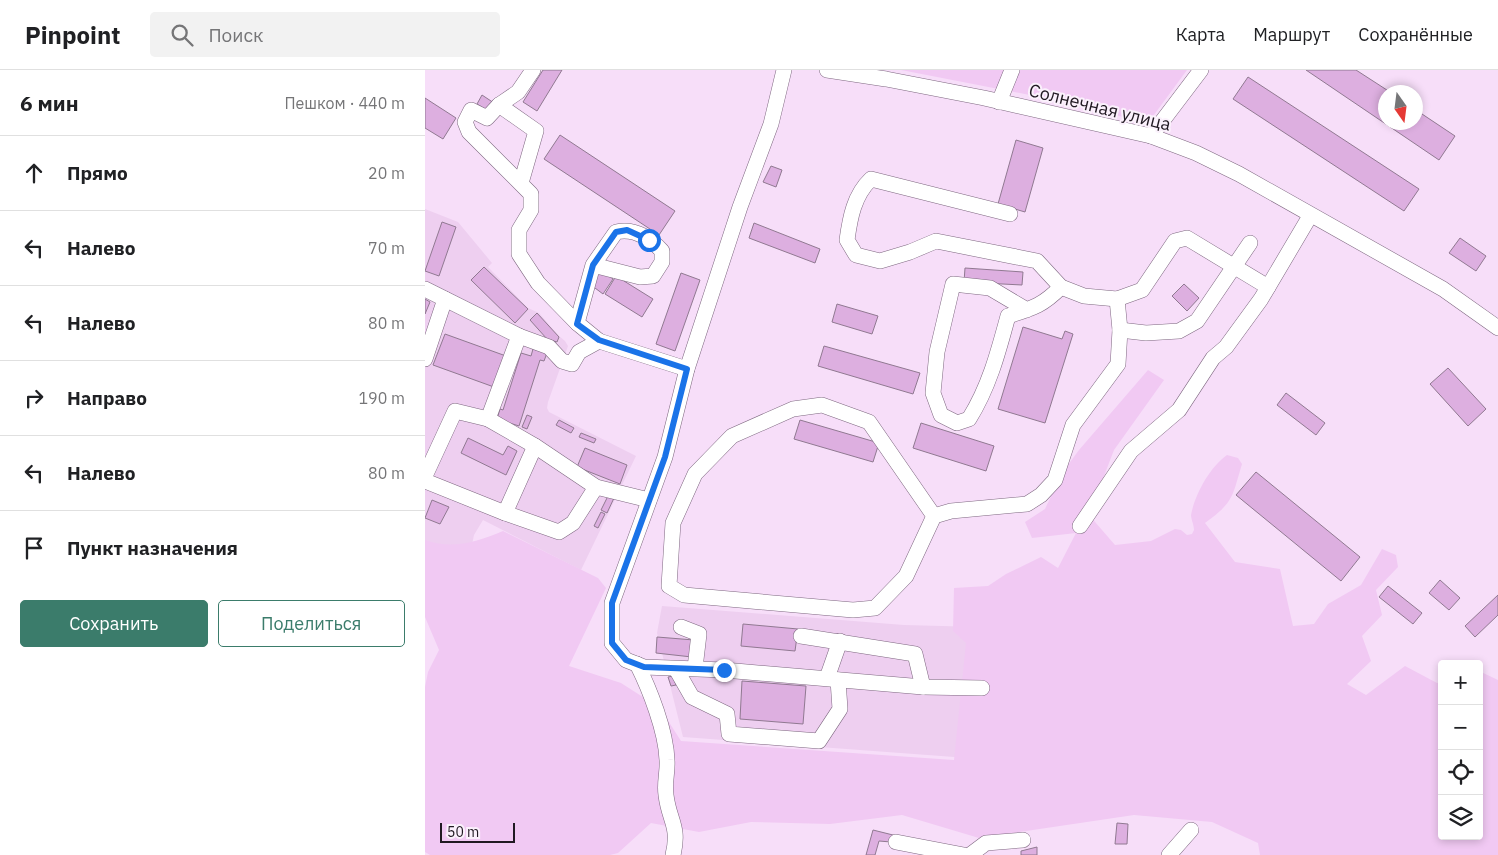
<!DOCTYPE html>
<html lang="ru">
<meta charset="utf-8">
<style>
:root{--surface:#fff;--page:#f2f2f2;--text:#202124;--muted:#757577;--line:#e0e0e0;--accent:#3b7c6b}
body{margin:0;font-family:"IBM Plex Sans",sans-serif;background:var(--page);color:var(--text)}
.controls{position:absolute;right:15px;bottom:15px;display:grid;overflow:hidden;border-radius:5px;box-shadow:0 2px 8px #0003}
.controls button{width:45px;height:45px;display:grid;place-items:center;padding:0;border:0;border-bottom:1px solid var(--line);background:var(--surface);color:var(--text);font:25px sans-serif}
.compass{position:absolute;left:953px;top:15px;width:45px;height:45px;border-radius:50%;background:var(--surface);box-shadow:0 2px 8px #0003;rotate:166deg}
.scale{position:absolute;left:15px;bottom:12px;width:75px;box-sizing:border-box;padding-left:5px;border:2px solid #211922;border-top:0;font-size:14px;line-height:18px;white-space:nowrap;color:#211922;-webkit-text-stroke:4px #fbf1fc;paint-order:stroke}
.stop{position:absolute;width:15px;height:15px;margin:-11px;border:4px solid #1a73e8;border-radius:50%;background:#fff}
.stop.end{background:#1a73e8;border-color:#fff;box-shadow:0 1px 5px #0008}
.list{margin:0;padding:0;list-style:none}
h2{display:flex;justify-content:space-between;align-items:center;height:65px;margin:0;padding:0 20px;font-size:21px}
h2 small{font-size:16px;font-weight:400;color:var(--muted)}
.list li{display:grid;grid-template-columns:32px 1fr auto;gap:15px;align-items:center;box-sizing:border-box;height:75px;padding:0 20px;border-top:1px solid var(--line)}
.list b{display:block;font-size:19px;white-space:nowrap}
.list em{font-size:16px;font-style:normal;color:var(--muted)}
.actions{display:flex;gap:10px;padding:15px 20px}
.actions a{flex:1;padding:11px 0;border:1px solid var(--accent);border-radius:5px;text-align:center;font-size:18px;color:var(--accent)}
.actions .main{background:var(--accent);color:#fff}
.icon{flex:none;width:28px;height:28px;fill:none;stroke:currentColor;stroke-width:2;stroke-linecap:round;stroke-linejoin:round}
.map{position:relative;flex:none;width:1073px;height:785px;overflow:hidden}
header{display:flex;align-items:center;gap:30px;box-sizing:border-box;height:70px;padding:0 25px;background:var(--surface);border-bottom:1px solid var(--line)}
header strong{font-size:24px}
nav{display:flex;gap:28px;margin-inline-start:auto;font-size:18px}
.search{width:350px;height:45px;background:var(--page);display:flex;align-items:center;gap:12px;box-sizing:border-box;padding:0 18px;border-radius:5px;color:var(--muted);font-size:19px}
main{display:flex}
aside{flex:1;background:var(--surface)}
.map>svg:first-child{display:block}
.built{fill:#eecff0}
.green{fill:#f1c9f3}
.building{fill:#ddafe0;stroke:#907991}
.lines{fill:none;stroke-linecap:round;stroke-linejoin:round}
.minor-casing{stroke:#7e6880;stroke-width:16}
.minor{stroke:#fff;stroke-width:15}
.route{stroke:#1a73e8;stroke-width:6}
.labels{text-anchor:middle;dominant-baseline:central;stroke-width:4;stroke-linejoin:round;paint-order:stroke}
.street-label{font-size:18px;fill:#211922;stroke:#fbf1fc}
</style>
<header>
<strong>Pinpoint</strong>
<div class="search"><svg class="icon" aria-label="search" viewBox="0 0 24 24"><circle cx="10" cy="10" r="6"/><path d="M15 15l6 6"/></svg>Поиск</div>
<nav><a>Карта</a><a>Маршрут</a><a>Сохранённые</a></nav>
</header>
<main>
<aside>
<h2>6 мин<small>Пешком · 440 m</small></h2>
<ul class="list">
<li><svg class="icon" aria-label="ahead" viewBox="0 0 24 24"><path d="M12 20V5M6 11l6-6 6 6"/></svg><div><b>Прямо</b></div><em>20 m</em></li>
<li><svg class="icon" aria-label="left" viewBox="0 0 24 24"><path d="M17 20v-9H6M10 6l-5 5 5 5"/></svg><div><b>Налево</b></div><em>70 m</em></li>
<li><svg class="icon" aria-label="left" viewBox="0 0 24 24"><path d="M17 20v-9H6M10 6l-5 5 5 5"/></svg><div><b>Налево</b></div><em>80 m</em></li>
<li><svg class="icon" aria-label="right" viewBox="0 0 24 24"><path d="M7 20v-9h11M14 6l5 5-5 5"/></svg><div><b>Направо</b></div><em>190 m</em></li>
<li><svg class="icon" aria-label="left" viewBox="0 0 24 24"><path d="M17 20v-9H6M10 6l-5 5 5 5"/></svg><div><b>Налево</b></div><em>80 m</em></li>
<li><svg class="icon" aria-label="arrive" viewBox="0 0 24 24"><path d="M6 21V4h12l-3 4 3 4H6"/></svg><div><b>Пункт назначения</b></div></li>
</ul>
<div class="actions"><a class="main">Сохранить</a><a>Поделиться</a></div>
</aside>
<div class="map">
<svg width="1073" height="785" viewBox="0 0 1073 785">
<rect width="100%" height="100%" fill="#f7def9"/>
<!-- built -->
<g class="built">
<path d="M 0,139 L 33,152 L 67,193 L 63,197 L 103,238 L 114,243 L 134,266 L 140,271 L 143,276 L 123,332 L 122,338 L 124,342 L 211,386 L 156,500 L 58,450 L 49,465 L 45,484 L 0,472 Z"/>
<path d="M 237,536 L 479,555 L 555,557 L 543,688 L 258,667 L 232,563 Z"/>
</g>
<!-- green -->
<g class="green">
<path d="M 476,0 L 762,0 L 723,53 L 615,27 Z"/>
<path d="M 723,300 L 739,310 L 689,380 L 664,445 L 690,475 L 726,471 L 750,459 L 756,460 L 762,465 L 767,464 L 769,460 C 769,455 766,449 766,445 C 770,424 785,397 802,385 L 813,388 L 817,394 C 807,427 809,432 780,453 L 810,492 L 855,499 L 868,556 L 889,554 L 903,534 L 936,515 L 957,479 L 971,485 L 973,497 L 951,520 L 957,545 L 937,566 L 946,591 L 922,614 L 941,625 L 980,596 L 1012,613 L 1017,612 L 1017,766 L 1054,766 L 1054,601 L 1073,610 L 1073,785 L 835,785 L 833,773 L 787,752 L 709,745 L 554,768 L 477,745 L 405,754 L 326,752 L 274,762 L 226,753 L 193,783 L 185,785 L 5,785 L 0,782 L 0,617 L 3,602 L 14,580 L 0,547 L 0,470 C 27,480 52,472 78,461 L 173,508 L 181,518 L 144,596 L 196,613 L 235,638 L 256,671 L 529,690 L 541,573 L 528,561 L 529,518 L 563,516 L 581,504 L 616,487 L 633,498 L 651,463 L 607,468 L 600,452 L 620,439 L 637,403 L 654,380 Z"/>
</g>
<!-- building -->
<g class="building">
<path d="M 118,0 L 137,0 L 112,41 L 98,32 Z"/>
<path d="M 881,0 L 931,0 L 965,22 L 961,22 L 961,52 L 991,52 L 991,40 L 1030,66 L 1014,90 Z"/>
<path d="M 823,7 L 994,119 L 979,141 L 808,29 Z"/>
<path d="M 57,25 L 69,33 L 63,41 L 52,34 Z"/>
<path d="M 0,28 L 31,48 L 18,69 L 0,58 Z"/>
<path d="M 135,65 L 250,141 L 234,165 L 119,89 Z"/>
<path d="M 591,70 L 618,78 L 600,142 L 573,134 Z"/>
<path d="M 346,96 L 357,100 L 351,117 L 338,112 Z"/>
<path d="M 17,152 L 31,157 L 14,206 L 0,201 Z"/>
<path d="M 329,153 L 395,179 L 390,193 L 324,168 Z"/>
<path d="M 1035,168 L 1061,186 L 1051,201 L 1024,183 Z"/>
<path d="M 59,197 L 103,239 L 90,253 L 46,210 Z"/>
<path d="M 540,198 L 598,202 L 597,215 L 539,212 Z"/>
<path d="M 176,200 L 188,209 L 178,224 L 166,215 Z"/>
<path d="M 256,203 L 275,210 L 250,281 L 231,274 Z"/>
<path d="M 191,206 L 228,229 L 217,247 L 180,224 Z"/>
<path d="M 759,214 L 774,228 L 762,241 L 747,226 Z"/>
<path d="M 0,229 L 5,232 L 0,244 Z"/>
<path d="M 412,234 L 453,246 L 447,264 L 407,252 Z"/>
<path d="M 112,243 L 134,267 L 132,272 L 122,269 L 105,250 Z"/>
<path d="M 598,257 L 637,269 L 640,261 L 648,264 L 620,353 L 573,339 Z"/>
<path d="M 20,264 L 81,286 L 69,317 L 8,295 Z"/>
<path d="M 399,276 L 495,303 L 488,324 L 393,296 Z"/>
<path d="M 108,279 L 122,283 L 119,291 L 115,290 L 94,356 L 72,349 L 75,339 L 78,340 L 96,283 L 106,286 Z"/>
<path d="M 1023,298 L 1061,339 L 1043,356 L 1005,314 Z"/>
<path d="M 861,323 L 900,353 L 891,365 L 852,335 Z"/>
<path d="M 102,345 L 107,347 L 102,359 L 97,357 Z"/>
<path d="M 134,350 L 149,358 L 146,363 L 131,355 Z"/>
<path d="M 375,350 L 454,373 L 448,392 L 369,369 Z"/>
<path d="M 496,353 L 569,376 L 561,401 L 488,378 Z"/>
<path d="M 156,363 L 171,369 L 169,373 L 154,367 Z"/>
<path d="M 43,368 L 78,385 L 83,376 L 92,381 L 81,405 L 36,383 Z"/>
<path d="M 160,378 L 202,395 L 195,414 L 152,397 Z"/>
<path d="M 831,402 L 935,487 L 916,511 L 811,425 Z"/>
<path d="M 183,426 L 189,428 L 182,443 L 176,440 Z"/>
<path d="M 7,430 L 24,437 L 15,454 L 0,448 Z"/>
<path d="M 176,442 L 180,444 L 173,458 L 169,456 Z"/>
<path d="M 1015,510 L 1035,528 L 1024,540 L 1004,523 Z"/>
<path d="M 963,516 L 997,543 L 988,554 L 954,527 Z"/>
<path d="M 1073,525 L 1073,545 L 1050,567 L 1040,556 Z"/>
<path d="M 318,554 L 373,559 L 370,581 L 316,576 Z"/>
<path d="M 232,567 L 269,570 L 267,587 L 231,583 Z"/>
<path d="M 248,606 L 251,615 L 246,616 L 243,607 Z"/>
<path d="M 317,611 L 381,616 L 378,654 L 315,649 Z"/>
<path d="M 692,753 L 703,754 L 702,774 L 690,774 Z"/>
<path d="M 448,760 L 468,765 L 466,772 L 454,771 L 450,785 L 441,785 Z"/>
<path d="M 612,777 L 612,785 L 596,785 L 596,781 Z"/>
</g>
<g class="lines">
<defs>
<g id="minor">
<path d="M 108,0 L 93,22 L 74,35 L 62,48 L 46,40 L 40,52 L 44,62 L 106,124 L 106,140 L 94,160 L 94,184 L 113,213 L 152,253"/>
<path d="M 359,0 L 346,54 L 315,137 L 262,299 L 240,387 L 187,533 L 187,573 L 201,590 L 219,597 L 299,600 L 498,617 L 557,618"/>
<path d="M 402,0 L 461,9 L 559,28 L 726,66 L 771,83 L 814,104 L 1018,219 L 1073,258"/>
<path d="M 574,32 L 587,0"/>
<path d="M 74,35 L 111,61 L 96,113"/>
<path d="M 726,66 L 776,0"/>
<path d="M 585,144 L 446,109 C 429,125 425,148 422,170 L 431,185 L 455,191 L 485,182 L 511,171 L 612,191 L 636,217 L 659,226 L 692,229 L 717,220 L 750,171 L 762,168 L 843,217"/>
<path d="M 168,195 L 191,162 C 209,158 225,168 237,181 L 237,192 L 228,206 L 215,207 L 168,195 L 152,253 L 174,271"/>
<path d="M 0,219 L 94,266 L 63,349 L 110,376 L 171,417 L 224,430"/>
<path d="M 602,240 L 565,218 L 528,214 L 512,282 L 508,323 L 516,345 L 532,353 L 544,349 C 564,317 573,283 583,246 C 608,238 617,236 636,217"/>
<path d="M 695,260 L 721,263 L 754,261 L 772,251 L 825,173"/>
<path d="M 94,266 L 124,277 L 137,291 L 147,294 L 154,282 L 174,271 L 262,299"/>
<path d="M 0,289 L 20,229"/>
<path d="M 110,376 L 80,443 L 134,462 L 148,453 L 171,417"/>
<path d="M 0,406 L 30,341 L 63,349"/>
<path d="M 0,411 L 80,443"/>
<path d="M 509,446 L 444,352 L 397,335 L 368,339 L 307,366 L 270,404 L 248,453 L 244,516 L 259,525 L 428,540 L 450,538 L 481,506 L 509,446 L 526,441 L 602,434 L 616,425 L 630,410 L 648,355 L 693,294 L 695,260 L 692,229"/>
<path d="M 655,456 L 706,381 L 754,340 L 788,288 L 801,277 L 836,229 L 885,146"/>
<path d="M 256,557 L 274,564 L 270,598"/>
<path d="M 376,566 L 490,584 L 498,617"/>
<path d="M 212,594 C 225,620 241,661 242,690 C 243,702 239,712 241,725 C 244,751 255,756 248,785"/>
<path d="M 251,599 L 267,627 L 302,644 L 304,664 L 394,671 L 415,639 L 413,610"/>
<path d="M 402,608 L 415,571"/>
<path d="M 471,772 L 539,785"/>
<path d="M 545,785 L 561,773 L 598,770"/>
<path d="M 744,785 L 766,760"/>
</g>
</defs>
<!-- minor casing -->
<use href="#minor" class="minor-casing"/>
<!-- minor -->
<use href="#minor" class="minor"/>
</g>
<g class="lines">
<!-- route -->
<path class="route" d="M 224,170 L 202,160 L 191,162 L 168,195 L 152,254 L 174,270 L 262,299 L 240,387 L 187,533 L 187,573 L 201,590 L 219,597 L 299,600"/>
</g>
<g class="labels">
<!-- street labels -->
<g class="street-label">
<text transform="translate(675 37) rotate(14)">Солнечная улица</text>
</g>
</g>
</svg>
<div class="controls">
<button>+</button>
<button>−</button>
<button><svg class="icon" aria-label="locate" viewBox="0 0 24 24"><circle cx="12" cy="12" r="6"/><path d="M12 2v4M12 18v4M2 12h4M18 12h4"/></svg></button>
<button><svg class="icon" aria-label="layers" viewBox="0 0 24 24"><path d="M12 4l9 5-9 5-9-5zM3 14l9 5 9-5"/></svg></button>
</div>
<svg class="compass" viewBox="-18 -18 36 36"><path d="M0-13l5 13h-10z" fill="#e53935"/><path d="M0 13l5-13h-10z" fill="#757577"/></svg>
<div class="scale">50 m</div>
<div class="stop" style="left:224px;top:170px"></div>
<div class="stop end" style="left:299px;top:600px"></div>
</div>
</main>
